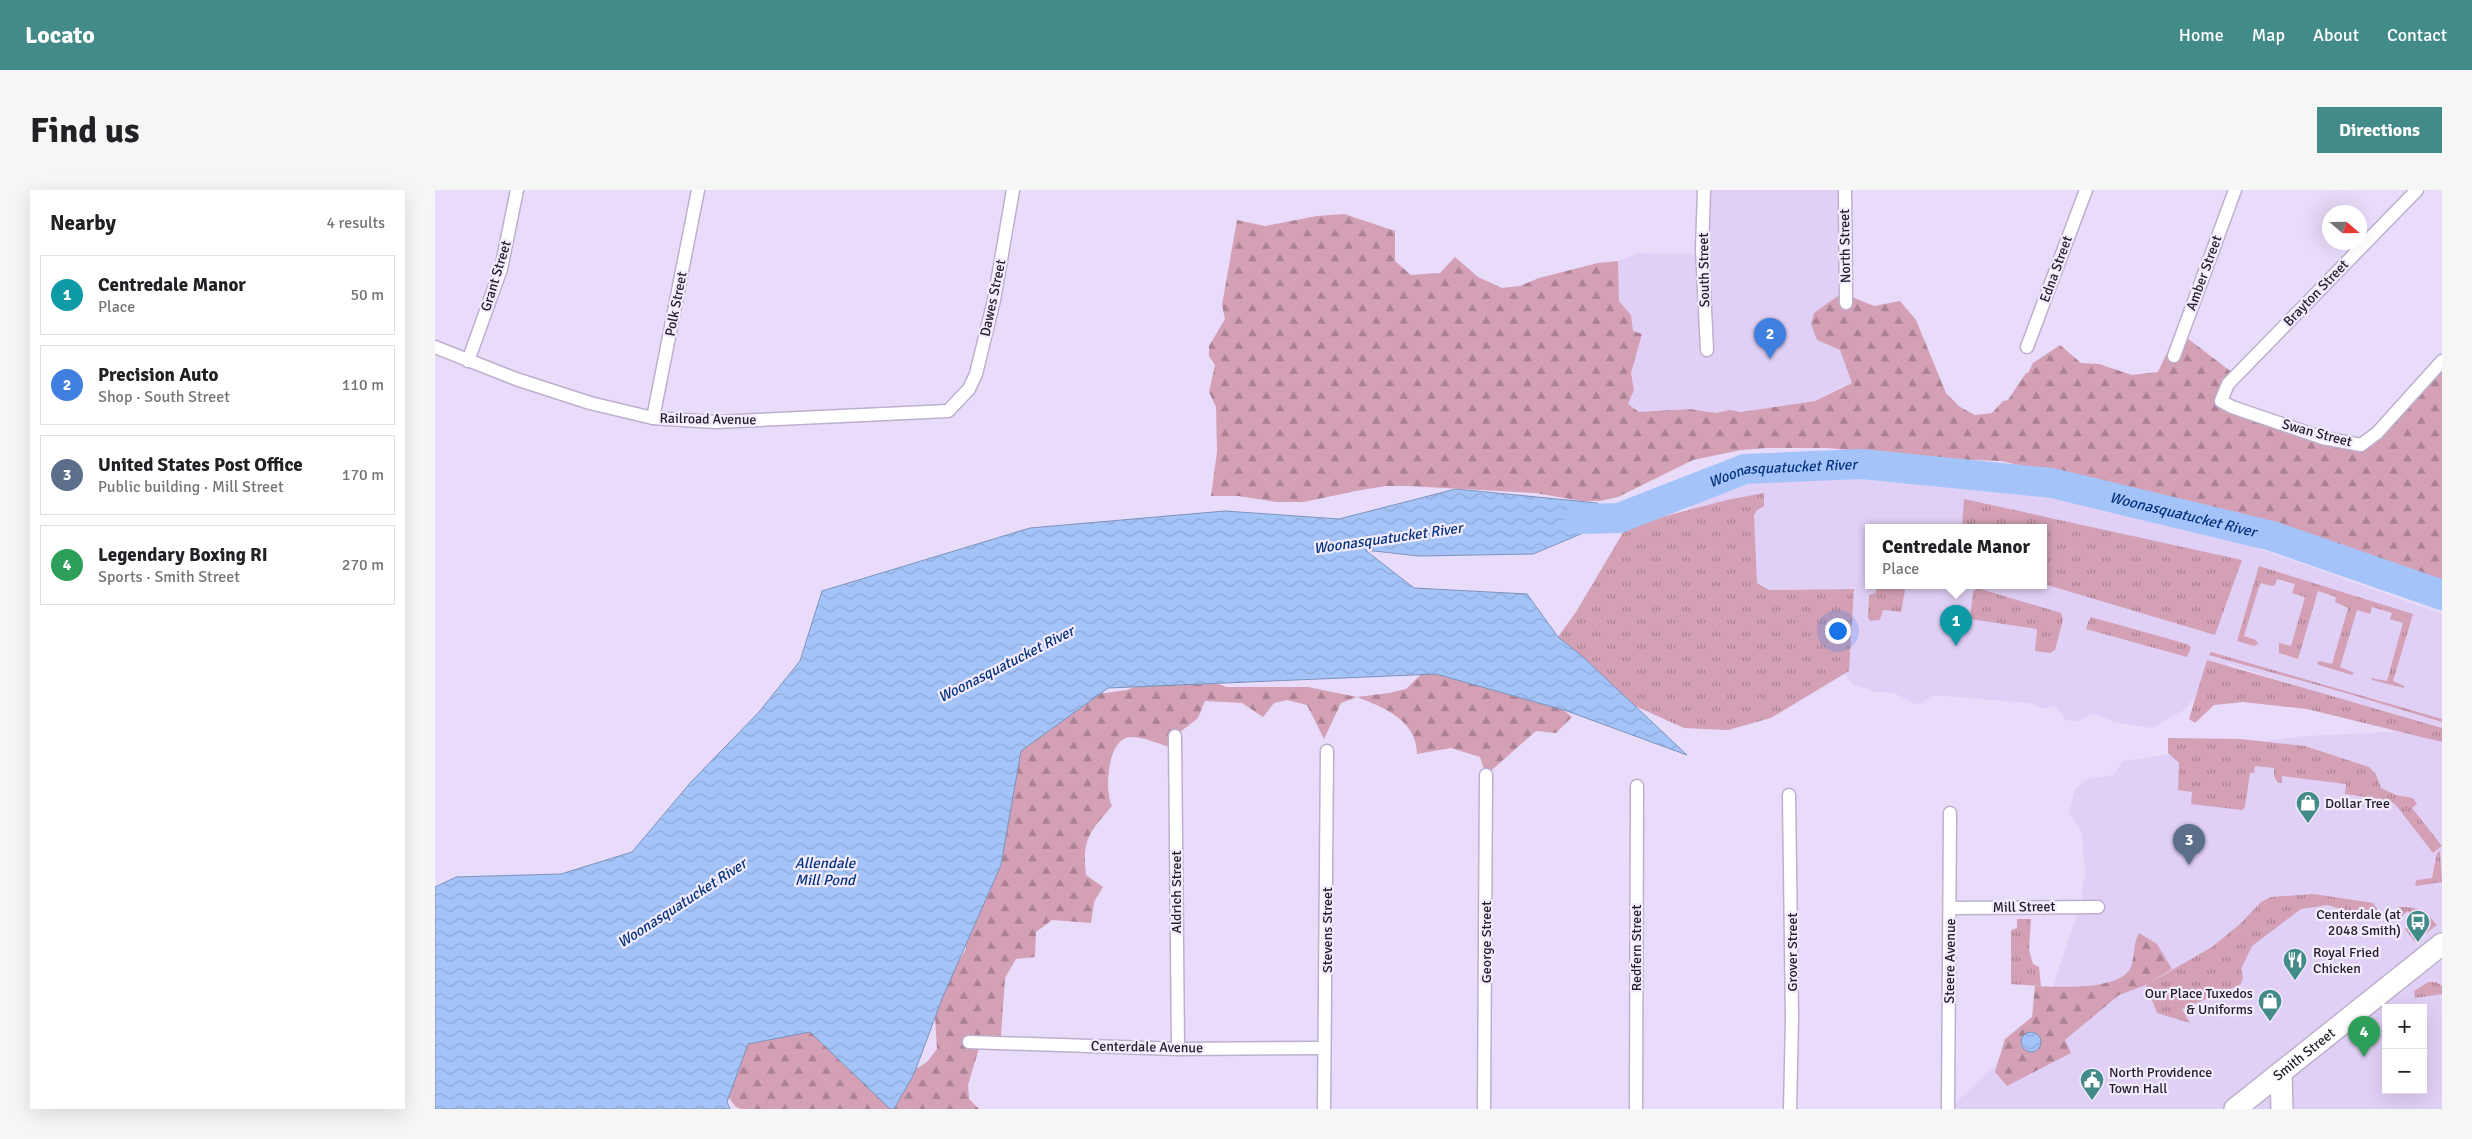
<!DOCTYPE html>
<meta charset="utf-8">
<style>
:root{--surface:#fff;--page:#f6f6f6;--text:#202124;--muted:#757577;--line:#e0e0e0;--accent:#438b89}
body{margin:0;font-family:Signika,sans-serif;background:var(--page);color:var(--text)}
.controls{position:absolute;right:15px;bottom:15px;display:grid;overflow:hidden;border-radius:0px;box-shadow:0 5px 20px #0002}
.controls button{width:45px;height:45px;display:grid;place-items:center;padding:0;border:0;border-bottom:1px solid var(--line);background:var(--surface);color:var(--text);font:25px sans-serif}
.compass{position:absolute;left:1887px;top:15px;width:45px;height:45px;border-radius:50%;background:var(--surface);box-shadow:0 5px 20px #0002;rotate:110deg}
.you{position:absolute;left:1402px;top:440px;width:18px;height:18px;margin:-12px;border:4px solid #fff;border-radius:50%;background:#1a73e8;box-shadow:0 0 0 8px #1a73e833}
.badge{display:grid;place-items:center;width:32px;height:32px;border-radius:50%;background:var(--accent);color:#fff;font-size:16px;font-weight:700}
.pin{position:absolute;translate:-50% -41px;filter:drop-shadow(0 1px 2px #0008)}
.pin::after{content:'';position:absolute;top:26px;width:18px;height:15px;background:inherit;clip-path:polygon(0 0,100% 0,50% 100%)}
.popup{position:absolute;left:1430px;top:334px;width:182px;height:65px;box-sizing:border-box;display:grid;place-content:center;border-radius:0px;background:var(--surface);filter:drop-shadow(0 1px 4px #0005);font-size:16px;white-space:nowrap;color:var(--muted)}
.popup b{font-size:19px;color:var(--text)}
.popup::after{content:'';position:absolute;left:50%;top:100%;margin-left:-10px;border:10px solid transparent;border-top-color:var(--surface)}
.list{margin:0;padding:0;list-style:none}
h2{display:flex;justify-content:space-between;align-items:center;height:65px;margin:0;padding:0 20px;font-size:21px}
h2 small{font-size:16px;font-weight:400;color:var(--muted)}
.list li{display:grid;grid-template-columns:32px 1fr auto;gap:15px;align-items:center;box-sizing:border-box;height:80px;margin:0 10px 10px;padding:0 10px;border:1px solid var(--line);border-radius:0px}
.list b{display:block;font-size:19px;white-space:nowrap}
.list p{margin:0;font-size:16px;white-space:nowrap;color:var(--muted)}
.list em{font-size:16px;font-style:normal;color:var(--muted)}
.map{position:relative;flex:none;width:2007px;height:919px;overflow:hidden;border-radius:0px}
header{display:flex;align-items:center;gap:30px;box-sizing:border-box;height:70px;padding:0 25px;background:var(--accent);color:#fff}
header strong{font-size:24px}
nav{display:flex;gap:28px;margin-inline-start:auto;font-size:18px}
.intro{display:flex;align-items:center;justify-content:space-between;box-sizing:border-box;height:120px;padding:0 30px}
h1{margin:0;font-size:35px}
.button{padding:12px 22px;border-radius:0px;background:var(--accent);color:#fff;font-size:18px;font-weight:700}
main{display:flex;gap:30px;padding:0 30px}
aside{flex:1;background:var(--surface);border-radius:0px;box-shadow:0 5px 20px #0002}
.map>svg:first-child{display:block}
.built{fill:#e1d0f6;fill-rule:evenodd}
.grass{fill:url(#grass-tufts)}
.forest{fill:url(#forest-firs)}
.water{fill:url(#water-waves);stroke:#7d92ba}
.lines{fill:none;stroke-linecap:round;stroke-linejoin:round}
.river{stroke:#a4c4f9;stroke-width:30}
.minor-casing{stroke:#bdb0ce;stroke-width:15}
.primary-casing{stroke:#bdb0ce;stroke-width:24}
.minor{stroke:#fff;stroke-width:12}
.primary{stroke:#fff;stroke-width:21}
.labels{text-anchor:middle;dominant-baseline:central;stroke-width:4.5;stroke-linejoin:round;paint-order:stroke}
.street-label{font-size:14px;fill:#221d28;stroke:#f3ebfe}
.poi-label{font-size:14px;fill:#221d28;stroke:#f3ebfe;text-anchor:start}
.water-label{font-size:15px;font-style:italic;fill:#07347e;stroke:#f3ebfe}
</style>
<header>
<strong>Locato</strong>
<nav><a>Home</a><a>Map</a><a>About</a><a>Contact</a></nav>
</header>
<div class="intro"><h1>Find us</h1><a class="button">Directions</a></div>
<main>
<aside>
<h2>Nearby<small>4 results</small></h2>
<ul class="list">
<li><span class="badge" style="background:#0f9aa8">1</span><div><b>Centredale Manor</b><p>Place</p></div><em>50 m</em></li>
<li><span class="badge" style="background:#3f7fe0">2</span><div><b>Precision Auto</b><p>Shop · South Street</p></div><em>110 m</em></li>
<li><span class="badge" style="background:#5c6f8a">3</span><div><b>United States Post Office</b><p>Public building · Mill Street</p></div><em>170 m</em></li>
<li><span class="badge" style="background:#2e9e5b">4</span><div><b>Legendary Boxing RI</b><p>Sports · Smith Street</p></div><em>270 m</em></li>
</ul>
</aside>
<div class="map">
<svg width="2007" height="919" viewBox="0 0 2007 919">
<defs>
<pattern id="grass-tufts" width="24" height="20" patternUnits="userSpaceOnUse" patternTransform="scale(1.25)"><rect width="24" height="20" fill="#d3a0b6"/><path d="M3 7l-1-3M5 7V3M7 7l1-3M15 17l-1-3M17 17v-4M19 17l1-3" fill="none" stroke="#ab8294"/></pattern>
<pattern id="forest-firs" width="22" height="20" patternUnits="userSpaceOnUse" patternTransform="scale(1.25)"><rect width="22" height="20" fill="#d3a0b6"/><path d="M5 1l3.5 6h-7zM16 11l3.5 6h-7z" fill="#ab8294"/></pattern>
<pattern id="water-waves" width="16" height="10" patternUnits="userSpaceOnUse" patternTransform="scale(1.25)"><rect width="16" height="10" fill="#a4c4f9"/><path d="M0 5q4-4 8 0t8 0" fill="none" stroke="#8da8d5"/></pattern>
</defs>
<rect width="100%" height="100%" fill="#e9dbfa"/>
<!-- built -->
<g class="built">
<path d="M 1265,0 L 1408,0 L 1407,103 L 1382,150 L 1405,160 L 1417,192 L 1380,211 L 1306,222 L 1295,220 L 1281,223 L 1254,219 L 1204,222 L 1193,214 L 1199,200 L 1196,183 L 1207,144 L 1198,141 L 1195,125 L 1184,111 L 1183,71 L 1203,63 L 1264,64 Z"/>
<path d="M 1337,278 L 1410,280 L 1577,301 L 1604,302 L 1648,314 L 1698,322 L 1769,339 L 2007,424 L 2007,919 L 1514,919 L 1607,831 L 1646,711 L 1650,683 L 1647,643 L 1634,623 L 1640,599 L 1653,589 L 1678,585 L 1688,571 L 1870,546 L 1994,540 L 1794,474 L 1778,480 L 1770,496 L 1749,520 L 1717,538 L 1680,532 L 1658,524 L 1641,532 L 1631,530 L 1619,516 L 1609,519 L 1594,513 L 1498,505 L 1487,513 L 1480,514 L 1459,503 L 1441,502 L 1417,494 L 1410,484 L 1403,482 L 1253,321 L 1263,292 ZM 1434,337 L 1608,337 L 1608,395 L 1434,395 ZM 1951,818 L 1988,818 L 1988,900 L 1951,900 Z"/>
</g>
<!-- grass -->
<g class="grass">
<path d="M 1329,303 L 1329,316 L 1322,320 L 1319,325 L 1322,393 L 1334,400 L 1419,399 L 1414,481 L 1336,528 L 1293,540 L 1249,538 L 1200,516 L 1147,466 L 1123,447 L 1141,422 L 1192,336 L 1292,310 Z"/>
<path d="M 1529,309 L 1807,370 L 1780,445 L 1609,394 L 1608,337 L 1527,337 Z"/>
<path d="M 1824,376 L 1978,424 L 1958,491 L 1969,496 L 1969,498 L 1937,490 L 1936,488 L 1952,491 L 1968,433 L 1955,429 L 1957,423 L 1937,417 L 1935,424 L 1922,420 L 1905,477 L 1919,483 L 1917,485 L 1884,475 L 1882,473 L 1885,471 L 1897,474 L 1913,418 L 1900,412 L 1901,407 L 1883,401 L 1863,469 L 1844,463 L 1844,453 L 1856,456 L 1870,407 L 1857,403 L 1860,394 L 1842,389 L 1840,395 L 1837,396 L 1825,393 L 1809,446 L 1821,450 L 1823,454 L 1819,456 L 1802,451 Z"/>
<path d="M 1442,395 L 1471,395 L 1466,422 L 1448,420 L 1445,430 L 1435,431 L 1433,427 L 1434,405 L 1441,403 Z"/>
<path d="M 1542,398 L 1626,423 L 1628,429 L 1620,460 L 1615,463 L 1600,461 L 1602,439 L 1535,429 L 1538,402 Z"/>
<path d="M 1656,427 L 1752,454 L 1756,457 L 1752,467 L 1651,439 L 1653,432 Z"/>
<path d="M 1776,462 L 2007,529 L 2007,532 L 1911,503 L 1774,465 Z"/>
<path d="M 1772,470 L 2007,538 L 2007,552 L 1872,519 L 1808,512 L 1779,515 L 1760,533 L 1754,529 Z"/>
<path d="M 1733,548 L 1805,549 L 1870,556 L 1934,577 L 1941,584 L 1946,598 L 1961,605 L 1978,608 L 1982,614 L 1977,618 L 2007,656 L 1998,663 L 1960,614 L 1952,610 L 1910,604 L 1911,594 L 1847,586 L 1847,593 L 1843,593 L 1839,586 L 1839,578 L 1820,576 L 1819,583 L 1815,583 L 1810,617 L 1807,620 L 1756,614 L 1757,602 L 1743,600 L 1744,573 L 1733,563 Z"/>
<path d="M 2005,661 L 2007,692 L 1981,696 L 1980,693 L 1982,690 L 1997,688 L 2002,663 Z"/>
<path d="M 1879,704 L 1938,713 L 1942,719 L 1942,727 L 1936,731 L 1928,726 L 1893,715 L 1866,719 L 1817,756 L 1806,779 L 1808,788 L 1805,795 L 1747,819 L 1755,833 L 1722,823 L 1711,795 L 1777,757 L 1805,734 L 1826,712 L 1836,707 Z"/>
<path d="M 1963,717 C 1982,716 1991,721 2002,735 L 1980,752 L 1970,739 L 1980,731 L 1973,721 L 1963,729 L 1960,728 Z"/>
<path d="M 1582,729 L 1596,729 L 1594,760 L 1598,774 L 1604,777 L 1606,796 L 1576,794 L 1576,740 L 1582,738 Z"/>
<path d="M 1993,792 L 2001,792 L 2007,796 L 2007,804 L 1980,808 L 1979,801 Z"/>
</g>
<!-- forest -->
<g class="forest">
<path d="M 909,24 L 960,41 L 960,71 L 976,85 L 1005,83 L 1020,67 L 1043,87 L 1067,98 L 1085,96 L 1104,88 L 1163,73 L 1183,71 L 1184,111 L 1196,125 L 1198,141 L 1207,144 L 1196,183 L 1199,200 L 1193,214 L 1204,222 L 1254,219 L 1281,223 L 1295,220 L 1306,222 L 1380,211 L 1417,193 L 1405,160 L 1382,150 L 1376,134 L 1379,123 L 1407,103 L 1439,116 L 1465,111 L 1481,130 L 1511,203 L 1525,217 L 1540,225 L 1557,223 L 1568,211 L 1573,210 L 1591,183 L 1593,183 L 1598,173 L 1625,155 L 1646,173 L 1664,174 L 1697,185 L 1723,182 L 1738,150 L 1748,145 L 1798,183 L 1783,207 L 1908,253 L 1931,247 L 2007,165 L 2007,403 L 1922,373 L 1884,355 L 1797,325 L 1762,319 L 1703,302 L 1566,271 L 1511,269 L 1392,258 L 1331,258 L 1306,260 L 1258,270 L 1183,307 L 1165,311 L 1147,311 L 1100,303 L 973,296 L 951,296 L 921,301 L 869,312 L 841,312 L 803,306 L 776,306 L 782,262 L 781,217 L 774,202 L 780,175 L 774,166 L 774,156 L 790,129 L 787,115 L 802,30 L 830,36 L 882,26 Z"/>
<path d="M 1001,470 L 1117,511 L 1137,527 L 1121,543 L 1101,541 L 1051,585 L 1045,567 L 1016,558 L 982,564 C 982,531 949,517 922,507 L 906,513 L 889,549 L 872,515 L 852,510 L 839,513 L 828,527 L 807,513 L 770,511 L 763,528 L 740,546 L 735,557 C 724,554 709,547 697,547 C 672,546 669,601 677,616 C 654,643 647,649 651,685 L 668,697 L 659,712 L 656,733 L 617,730 L 601,742 L 600,767 L 581,769 L 570,788 L 566,846 L 547,848 L 533,895 L 534,909 L 544,919 L 306,919 L 301,917 L 283,894 L 286,860 L 372,824 L 471,885 L 492,872 L 502,859 L 500,826 L 511,793 L 531,759 L 544,589 L 651,502 L 671,503 L 692,500 L 723,487 L 757,484 L 791,497 L 873,497 L 922,507 L 954,503 L 971,499 Z"/>
<path d="M 1704,743 L 1722,754 L 1737,779 L 1711,795 L 1684,805 L 1630,850 L 1636,863 L 1572,896 L 1560,882 L 1570,849 L 1597,827 L 1600,796 C 1621,797 1686,801 1696,777 C 1700,766 1698,753 1704,743 Z"/>
</g>
<!-- water -->
<g class="water">
<path d="M 1021,299 L 1162,313 L 1184,328 L 1098,364 L 984,366 L 930,360 L 979,398 L 1092,404 L 1123,447 L 1147,466 L 1252,565 L 1132,521 L 1001,484 L 673,498 L 586,561 L 566,675 L 507,809 L 479,884 L 459,919 L 455,919 L 375,842 L 313,854 L 292,912 L 295,919 L 0,919 L 0,697 L 21,687 L 126,684 L 197,662 L 256,592 L 324,522 L 365,471 L 387,401 L 595,338 L 790,321 L 904,329 Z"/>
<circle cx="1596" cy="852" r="10"/>
</g>
<g class="lines">
<!-- river -->
<path class="river" id="s1" d="M 1144,329 L 1184,328 L 1310,279 L 1427,274 L 1617,293 L 1837,346 L 2007,405"/>
<defs>
<g id="minor">
<path d="M 1269,0 L 1267,59 L 1272,160"/>
<path d="M 1410,0 L 1411,113"/>
<path d="M 1982,0 L 1793,194 L 1786,211 L 1797,217 L 1888,248 L 1926,255 L 1942,243 L 2007,171"/>
<path d="M 0,157 L 81,189 L 155,213 L 218,228 L 280,232 L 513,221 L 534,199 L 541,184 L 559,110 L 578,0"/>
<path d="M 1592,157 L 1651,0"/>
<path d="M 1739,166 L 1800,0"/>
<path d="M 33,171 L 66,79 L 82,0"/>
<path d="M 218,228 L 263,0"/>
<path d="M 740,546 L 743,859"/>
<path d="M 1354,605 L 1357,828 L 1355,919"/>
<path d="M 1515,718 L 1663,717"/>
<path d="M 534,852 L 743,859 L 889,858"/>
<path d="M 889,919 L 892,561"/>
<path d="M 1049,919 L 1051,585"/>
<path d="M 1201,919 L 1202,596"/>
<path d="M 1513,919 L 1515,623"/>
</g>
<g id="primary">
<path d="M 1846,883 L 1847,919"/>
<path id="s2" d="M 1800,919 L 2007,754"/>
</g>
</defs>
<!-- minor casing -->
<use href="#minor" class="minor-casing"/>
<!-- primary casing -->
<use href="#primary" class="primary-casing"/>
<!-- minor -->
<use href="#minor" class="minor"/>
<!-- primary -->
<use href="#primary" class="primary"/>
</g>
<!-- icons -->
<defs>
<symbol id="shop-pin" viewBox="-11 -11 22 30"><path d="M0 17L-7.5 6A9.5 9.5 0 1 1 7.5 6Z" fill="#438b89" stroke="#f3ebfe"/><path d="M-5-2.5h2.3a2.7 3.5 0 0 1 5.4 0H5L5.5 6h-11ZM-1.5-2.5h3a1.5 2.3 0 0 0-3 0Z" fill="#fff"/></symbol>
<symbol id="bus-pin" viewBox="-11 -11 22 30"><path d="M0 17L-7.5 6A9.5 9.5 0 1 1 7.5 6Z" fill="#438b89" stroke="#f3ebfe"/><path d="M-5-6H5V4H4V6H2V4H-2V6H-4V4H-5ZM-3.5-4V0h7V-4ZM-3.5 1.2v1.5H-2V1.2ZM2 1.2v1.5H3.5V1.2Z" fill="#fff"/></symbol>
<symbol id="restaurant-pin" viewBox="-11 -11 22 30"><path d="M0 17L-7.5 6A9.5 9.5 0 1 1 7.5 6Z" fill="#438b89" stroke="#f3ebfe"/><path d="M-5-6h1v4h1v-4h1v4h1v-4h1v5L-1.5 .5V6h-2V.5L-5-1ZM5-6V6H3V1.5H1.5Q1.5-4 5-6Z" fill="#fff"/></symbol>
<symbol id="civic-pin" viewBox="-11 -11 22 30"><path d="M0 17L-7.5 6A9.5 9.5 0 1 1 7.5 6Z" fill="#438b89" stroke="#f3ebfe"/><path d="M-.6-6.5H3V-4.5H.6V-3L4-1V1h2V6H-6V1h2V-1L-.6-3ZM-1.2 2.5V6h2.4V2.5Z" fill="#fff"/></symbol>
</defs>
<g fill-rule="evenodd">
<use href="#shop-pin" x="1859" y="599" width="28" height="38"/>
<use href="#bus-pin" x="1969" y="718" width="28" height="38"/>
<use href="#restaurant-pin" x="1846" y="756" width="28" height="38"/>
<use href="#shop-pin" x="1821" y="797" width="28" height="38"/>
<use href="#civic-pin" x="1643" y="876" width="28" height="38"/>
</g>
<g class="labels">
<!-- street labels -->
<g class="street-label">
<text transform="translate(1410 56) rotate(-91)">North Street</text>
<text transform="translate(1621 79) rotate(-70)">Edna Street</text>
<text transform="translate(1269 80) rotate(-91)">South Street</text>
<text transform="translate(1769 83) rotate(-70)">Amber Street</text>
<text transform="translate(61 86) rotate(-73)">Grant Street</text>
<text transform="translate(1881 103) rotate(-46)">Brayton Street</text>
<text transform="translate(558 108) rotate(-78)">Dawes Street</text>
<text transform="translate(241 114) rotate(-79)">Polk Street</text>
<text transform="translate(273 229) rotate(1)">Railroad Avenue</text>
<text transform="translate(1882 243) rotate(15)">Swan Street</text>
<text transform="translate(741 702) rotate(-90)">Aldrich Street</text>
<text transform="translate(1589 717) rotate(-1)">Mill Street</text>
<text transform="translate(892 740) rotate(-90)">Stevens Street</text>
<text transform="translate(1051 752) rotate(-90)">George Street</text>
<text transform="translate(1201 758) rotate(-90)">Redfern Street</text>
<text transform="translate(1357 762) rotate(-90)">Grover Street</text>
<text transform="translate(1515 771) rotate(-89)">Steere Avenue</text>
<text transform="translate(712 857) rotate(1)">Centerdale Avenue</text>
<text stroke="none"><textPath href="#s2" startOffset="88">Smith Street</textPath></text>
</g>
<!-- poi labels -->
<g class="poi-label">
<text x="1890" y="613">Dollar Tree</text>
<text x="1966" y="724" text-anchor="end">Centerdale (at<tspan x="1966" dy="16">2048 Smith)</tspan></text>
<text x="1878" y="762">Royal Fried<tspan x="1878" dy="16">Chicken</tspan></text>
<text x="1818" y="803" text-anchor="end">Our Place Tuxedos<tspan x="1818" dy="16">&amp; Uniforms</tspan></text>
<text x="1674" y="882">North Providence<tspan x="1674" dy="16">Town Hall</tspan></text>
</g>
<!-- water labels -->
<g class="water-label">
<text stroke="none"><textPath href="#s1" startOffset="212">Woonasquatucket River</textPath></text>
<text stroke="none"><textPath href="#s1" startOffset="618">Woonasquatucket River</textPath></text>
<text transform="translate(953 348) rotate(-8)">Woonasquatucket River</text>
<text transform="translate(571 474) rotate(-27)">Woonasquatucket River</text>
<text x="390" y="673">Allendale<tspan x="390" dy="17">Mill Pond</tspan></text>
<text transform="translate(247 713) rotate(-33)">Woonasquatucket River</text>
</g>
</g>
</svg>
<div class="controls">
<button>+</button>
<button>−</button>
</div>
<svg class="compass" viewBox="-18 -18 36 36"><path d="M0-13l5 13h-10z" fill="#e53935"/><path d="M0 13l5-13h-10z" fill="#757577"/></svg>
<div class="you"></div>
<div class="pin badge" style="left:1521px;top:456px;background:#0f9aa8">1</div>
<div class="popup"><b>Centredale Manor</b>Place</div>
<div class="pin badge" style="left:1335px;top:169px;background:#3f7fe0">2</div>
<div class="pin badge" style="left:1754px;top:675px;background:#5c6f8a">3</div>
<div class="pin badge" style="left:1929px;top:867px;background:#2e9e5b">4</div>
</div>
</main>
